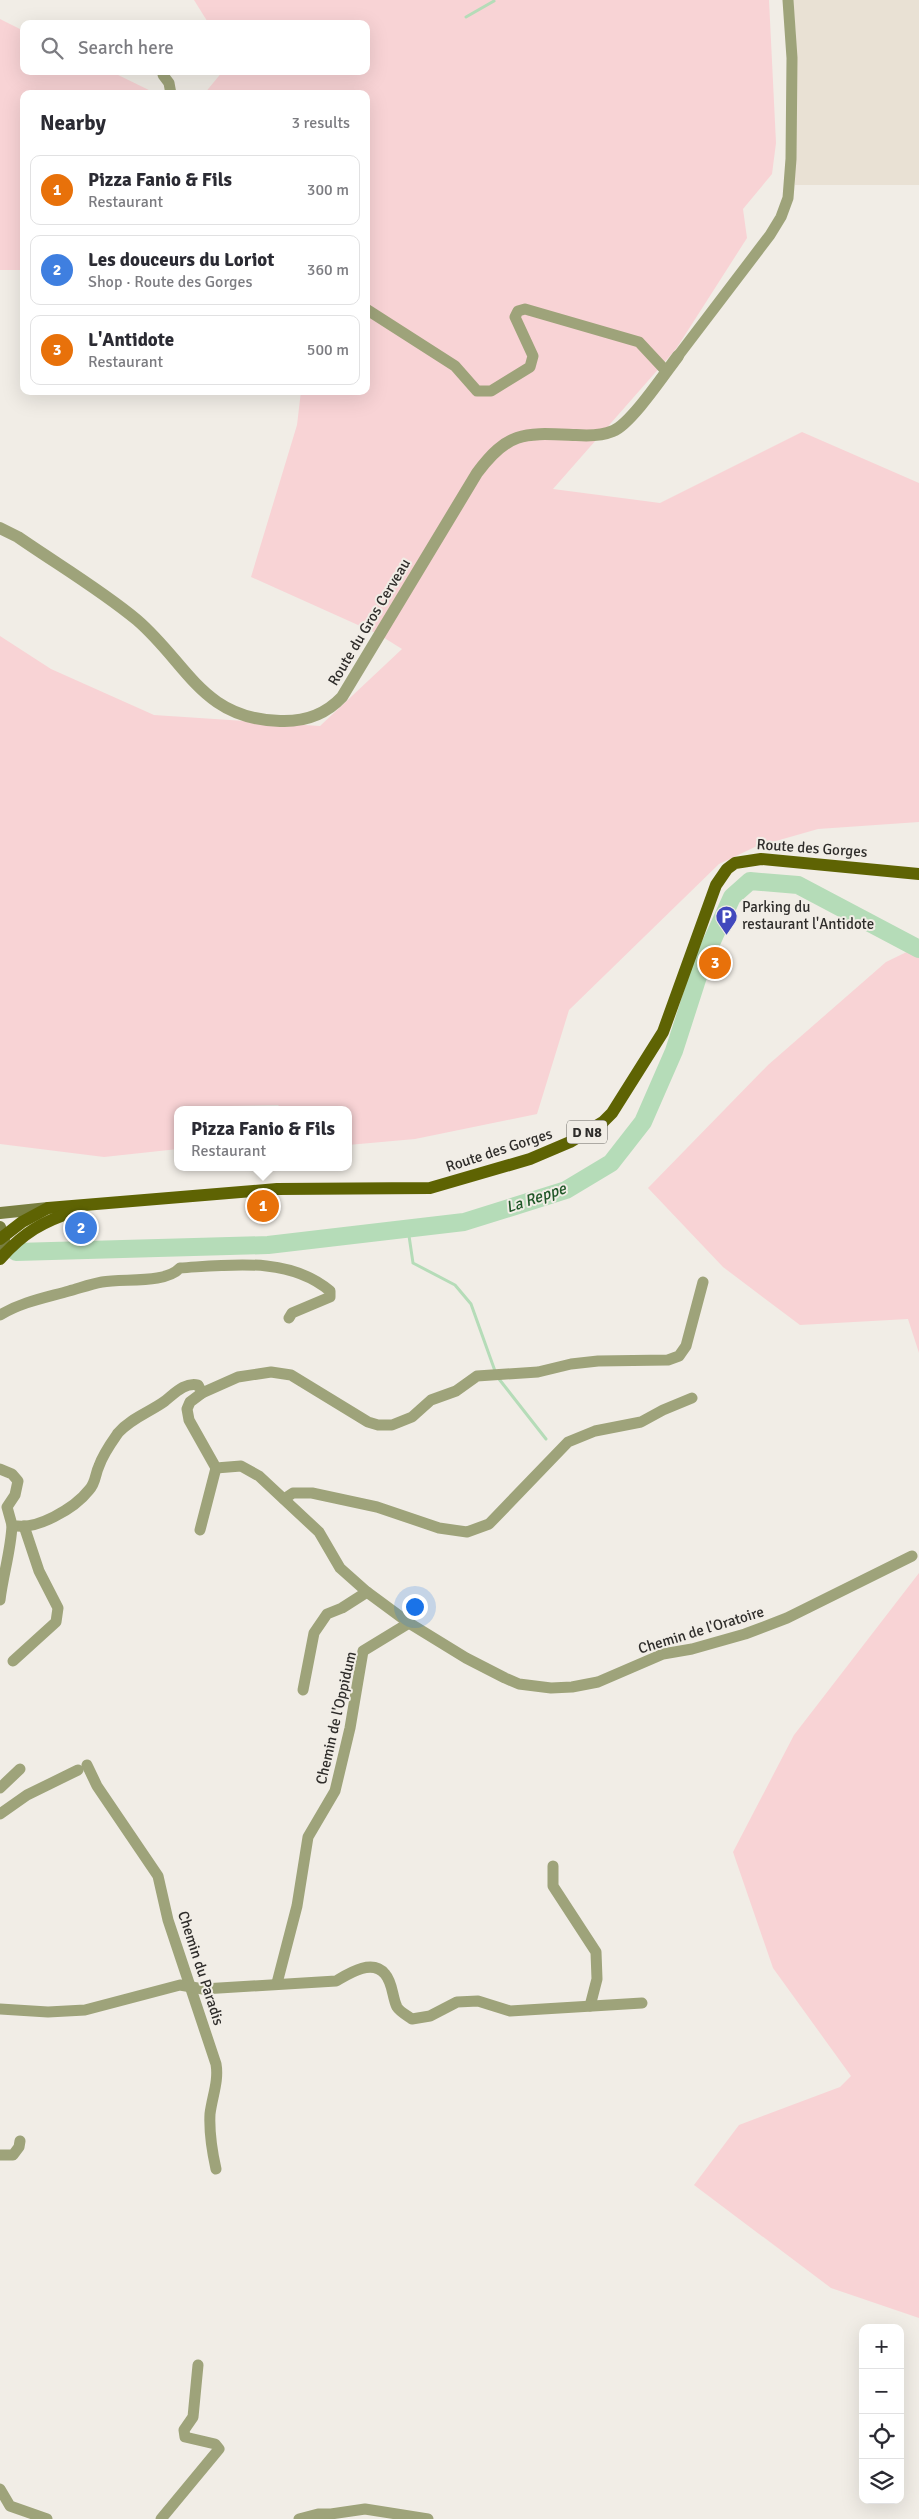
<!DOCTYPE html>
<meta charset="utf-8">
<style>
:root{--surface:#fff;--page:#f7f7f7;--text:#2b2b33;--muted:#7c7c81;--line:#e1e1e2;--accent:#4148bd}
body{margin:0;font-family:Signika,sans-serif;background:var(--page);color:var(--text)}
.controls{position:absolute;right:15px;bottom:15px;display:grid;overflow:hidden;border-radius:10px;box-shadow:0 5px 20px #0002}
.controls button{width:45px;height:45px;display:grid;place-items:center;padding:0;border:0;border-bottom:1px solid var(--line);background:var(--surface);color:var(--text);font:25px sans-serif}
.you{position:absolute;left:414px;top:1606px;width:18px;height:18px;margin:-12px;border:4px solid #fff;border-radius:50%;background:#1a73e8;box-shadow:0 0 0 8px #1a73e833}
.badge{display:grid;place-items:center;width:32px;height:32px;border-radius:50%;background:var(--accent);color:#fff;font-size:16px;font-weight:700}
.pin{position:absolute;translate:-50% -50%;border:2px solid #fff;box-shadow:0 1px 5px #0006}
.popup{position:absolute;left:174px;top:1106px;width:178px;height:65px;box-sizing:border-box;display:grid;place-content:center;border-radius:10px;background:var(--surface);filter:drop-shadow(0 1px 4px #0005);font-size:16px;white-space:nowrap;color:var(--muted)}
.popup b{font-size:19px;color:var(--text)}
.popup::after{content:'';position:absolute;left:50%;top:100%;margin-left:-10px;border:10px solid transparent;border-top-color:var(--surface)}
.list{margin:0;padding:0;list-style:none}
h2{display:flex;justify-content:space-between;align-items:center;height:65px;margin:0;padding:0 20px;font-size:21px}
h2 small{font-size:16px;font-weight:400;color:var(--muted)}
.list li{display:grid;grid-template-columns:32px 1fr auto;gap:15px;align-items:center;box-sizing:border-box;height:70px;margin:0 10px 10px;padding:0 10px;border:1px solid var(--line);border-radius:10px}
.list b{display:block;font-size:19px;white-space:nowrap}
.list p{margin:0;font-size:16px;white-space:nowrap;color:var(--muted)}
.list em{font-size:16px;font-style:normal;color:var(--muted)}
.icon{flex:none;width:28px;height:28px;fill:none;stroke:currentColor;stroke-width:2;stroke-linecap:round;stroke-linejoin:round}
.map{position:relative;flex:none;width:919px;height:2519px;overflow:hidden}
.search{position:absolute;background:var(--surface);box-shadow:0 5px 20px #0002;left:20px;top:20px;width:350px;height:55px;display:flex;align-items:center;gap:12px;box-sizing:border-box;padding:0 18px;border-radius:10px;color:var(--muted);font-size:19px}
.panel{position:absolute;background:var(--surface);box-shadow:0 5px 20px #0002;left:20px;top:90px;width:350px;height:305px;border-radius:10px}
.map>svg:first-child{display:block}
.built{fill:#e9e1d4}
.green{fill:#f8d3d5}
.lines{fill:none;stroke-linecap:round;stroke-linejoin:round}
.stream{stroke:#b5dcb8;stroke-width:3}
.river{stroke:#b5dcb8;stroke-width:18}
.minor{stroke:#9ea37a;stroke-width:11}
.tertiary{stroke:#9ea37a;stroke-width:12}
.secondary{stroke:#787e40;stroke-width:12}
.primary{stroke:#5e6303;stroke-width:12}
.labels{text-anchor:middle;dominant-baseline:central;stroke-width:4;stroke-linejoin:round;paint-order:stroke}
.shield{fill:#f1ede6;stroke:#696763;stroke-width:1}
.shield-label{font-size:14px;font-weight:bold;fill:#2f2d2b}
.street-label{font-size:15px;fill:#2f2d2b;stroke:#f1ede6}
.poi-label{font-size:15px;fill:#2f2d2b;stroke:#f1ede6;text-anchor:start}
.water-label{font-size:16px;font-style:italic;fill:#205728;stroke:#f1ede6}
</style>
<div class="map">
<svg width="919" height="2519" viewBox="0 0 919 2519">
<rect width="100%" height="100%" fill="#f1ede6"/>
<!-- built -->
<path class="built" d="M 793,0 L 919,0 L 919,185 L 795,185 L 796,37 Z"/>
<!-- green -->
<g class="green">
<path d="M 194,0 L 769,0 L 776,143 L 772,174 L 743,209 L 747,238 L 676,349 L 553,489 L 660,503 L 802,432 L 919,483 L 919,822 L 818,829 L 755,847 L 719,864 L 569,1010 L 537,1114 L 415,1139 L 348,1145 L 348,1110 L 283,1110 L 278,1105 L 229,1106 L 228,1110 L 178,1110 L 178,1149 L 104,1157 L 0,1144 L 0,636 L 51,669 L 154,715 L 320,726 L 402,649 L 378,634 L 251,577 L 297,425 L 301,391 L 366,391 L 366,94 L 204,94 L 223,71 L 366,71 L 366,24 L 209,24 Z"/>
<path d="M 0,19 L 24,31 L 24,71 L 110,71 L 157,94 L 24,94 L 24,270 L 0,270 Z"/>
<path d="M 919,946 L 919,1353 L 908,1319 L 800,1325 L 723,1267 L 648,1188 L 768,1065 L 886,962 Z"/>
<path d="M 919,1573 L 919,2318 L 831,2288 L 694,2185 L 739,2125 L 840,2087 L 851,2076 L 773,1968 L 733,1852 L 794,1735 Z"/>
</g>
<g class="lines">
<!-- stream -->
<g class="stream">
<path d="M 466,17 L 494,1"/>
<path d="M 408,1229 L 413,1263 L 455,1285 L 471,1304 L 495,1371"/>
<path d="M 499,1379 L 546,1439"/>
</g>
<!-- river -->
<path class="river" d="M 16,1252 L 268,1245 L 464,1222 L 566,1190 L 611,1163 L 643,1122 L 674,1051 L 703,961 L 732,897 L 750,881 L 798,885 L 919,949"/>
<!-- minor -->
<g class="minor">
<path d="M 163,75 L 169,83 L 171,94"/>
<path d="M 366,309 L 455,366 L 477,391 L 491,391 L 530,367 L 533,356 L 515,317 L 518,311 L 525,309 L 639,342 L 666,371"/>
<path d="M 678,356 L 770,235 L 781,217 L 788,198 L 791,159 L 792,58 L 788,0"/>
<path d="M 703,1282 L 686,1346 L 679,1356 L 668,1360 L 598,1361 L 571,1364 L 538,1372 L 477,1376 L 456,1391 L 431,1400 L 412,1417 L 392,1425 L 378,1425 L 368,1422 L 291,1375 L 271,1372 L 238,1377 L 202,1393 L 190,1402 L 187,1409 L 189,1420 L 216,1468 L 241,1466 L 259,1476 L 319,1532 L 340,1568 L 367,1592 L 409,1623 L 466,1658 L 505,1678 L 519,1684 L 551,1688 L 572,1687 L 598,1682 L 663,1654 L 692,1649 L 745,1634 L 787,1618 L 912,1556"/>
<path d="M 0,1315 C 22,1302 44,1298 69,1291 C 80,1288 91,1284 102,1282 C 124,1278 165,1284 180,1268 C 229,1265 289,1256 330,1291 L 330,1297 L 292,1313 L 289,1318"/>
<path d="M 0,1469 L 12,1474 L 18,1481 L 15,1495 L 7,1507 L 12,1525 C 35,1532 75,1508 89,1490 C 96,1483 95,1474 99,1466 C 103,1454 111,1443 118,1433 C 131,1418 150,1412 165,1401 C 175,1393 185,1382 198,1385 L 202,1393"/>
<path d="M 284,1499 L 293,1493 L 312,1493 L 377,1507 L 439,1528 L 467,1532 L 489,1524 L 568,1442 L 595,1431 L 641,1422 L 663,1410 L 692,1398"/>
<path d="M 200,1530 L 216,1468"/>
<path d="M 0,1600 C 3,1575 11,1550 12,1525"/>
<path d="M 13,1661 L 56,1622 L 58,1608 L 39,1571 L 24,1526"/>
<path d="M 303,1690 L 314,1633 L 327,1614 L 342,1608 L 367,1592"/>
<path d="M 87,1765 L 97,1786 L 158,1876 L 168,1920 L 216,2064 C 219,2081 212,2097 210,2114 C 209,2133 212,2151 216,2169"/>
<path d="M 0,1788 L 20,1769"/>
<path d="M 0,1814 L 27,1795 L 78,1770"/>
<path d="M 553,1866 L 553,1886 L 596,1952 L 597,1979 L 590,2006"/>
<path d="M 277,1983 L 297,1906 L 308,1837 L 335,1791 L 350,1728 L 363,1651 L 409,1623"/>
<path d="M 0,2009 L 48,2012 L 85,2010 L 180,1985 L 203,1989 L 336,1981 C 348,1974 372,1958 385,1974 C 393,1983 392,1997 397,2007 C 400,2012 408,2016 412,2019 L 430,2016 L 457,2002 L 478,2001 L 510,2011 L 642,2003"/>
<path d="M 0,2155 L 13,2155 L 19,2147 L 20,2141"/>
<path d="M 0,2489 L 10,2506 L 47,2519"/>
<path d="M 161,2519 L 219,2449 L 215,2444 L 185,2437 L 184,2430 L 193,2417 L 198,2365"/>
<path d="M 299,2519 L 318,2514 L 331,2514 L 365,2509 L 428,2519"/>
</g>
<!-- tertiary -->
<path class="tertiary" d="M 0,528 L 18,537 C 57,564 101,590 137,620 C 188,664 202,719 280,721 C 304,722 325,715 342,697 L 477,473 C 509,430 525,433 576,435 C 589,436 601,436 613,431 C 631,424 665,373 678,356"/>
<!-- secondary -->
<g class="secondary">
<path d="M 0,1213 L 48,1208"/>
<path d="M 0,1227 L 4,1240 L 0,1249"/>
</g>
<!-- primary -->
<g class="primary">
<path d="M 0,1239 L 22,1222 L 48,1208 L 277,1189 L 430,1188 L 530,1159 L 570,1142 L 603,1122 L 612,1113 L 663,1032 L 716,885 L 727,869 L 735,863 L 761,859 L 919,874"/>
<path d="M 0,1259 C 23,1233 43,1221 76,1211"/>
</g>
</g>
<!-- icons -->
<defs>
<symbol id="parking-pin" viewBox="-11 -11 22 30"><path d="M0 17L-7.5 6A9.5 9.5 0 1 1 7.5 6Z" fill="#4148bd" stroke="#f1ede6"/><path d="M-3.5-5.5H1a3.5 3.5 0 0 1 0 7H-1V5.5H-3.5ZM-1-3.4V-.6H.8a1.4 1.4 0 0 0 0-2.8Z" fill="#fff"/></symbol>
</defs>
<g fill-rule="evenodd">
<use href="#parking-pin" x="714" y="904" width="25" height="34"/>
</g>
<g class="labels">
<!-- shield labels -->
<rect class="shield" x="567" y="1120.5" width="40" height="23" rx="4"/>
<g class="shield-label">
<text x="587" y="1132">D N8</text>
</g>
<!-- street labels -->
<g class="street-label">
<text transform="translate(369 622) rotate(-59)">Route du Gros Cerveau</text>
<text transform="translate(812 848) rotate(4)">Route des Gorges</text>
<text transform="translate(499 1150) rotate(-18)">Route des Gorges</text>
<text transform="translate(701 1630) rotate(-17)">Chemin de l'Oratoire</text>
<text transform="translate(336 1718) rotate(-77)">Chemin de l'Oppidum</text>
<text transform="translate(201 1968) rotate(72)">Chemin du Paradis</text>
</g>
<!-- poi labels -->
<g class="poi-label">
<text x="742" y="907">Parking du<tspan x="742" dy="17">restaurant l'Antidote</tspan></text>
</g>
<!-- water labels -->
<g class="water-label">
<text transform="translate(536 1198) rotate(-19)">La Reppe</text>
</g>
</g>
</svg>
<div class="controls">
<button>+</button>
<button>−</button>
<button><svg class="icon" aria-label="locate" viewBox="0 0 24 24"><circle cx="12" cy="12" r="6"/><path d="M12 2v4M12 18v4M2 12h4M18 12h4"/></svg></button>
<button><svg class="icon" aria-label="layers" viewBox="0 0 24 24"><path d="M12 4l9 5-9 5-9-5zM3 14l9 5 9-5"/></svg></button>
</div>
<div class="you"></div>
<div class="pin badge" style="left:263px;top:1206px;background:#e8710a">1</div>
<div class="popup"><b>Pizza Fanio &amp; Fils</b>Restaurant</div>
<div class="pin badge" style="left:81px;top:1228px;background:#3f7fe0">2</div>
<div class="pin badge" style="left:715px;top:963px;background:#e8710a">3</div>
<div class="search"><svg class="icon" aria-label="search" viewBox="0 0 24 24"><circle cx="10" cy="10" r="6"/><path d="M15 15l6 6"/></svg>Search here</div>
<section class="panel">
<h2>Nearby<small>3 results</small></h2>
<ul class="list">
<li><span class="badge" style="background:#e8710a">1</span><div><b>Pizza Fanio &amp; Fils</b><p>Restaurant</p></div><em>300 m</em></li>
<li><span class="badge" style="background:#3f7fe0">2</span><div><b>Les douceurs du Loriot</b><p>Shop · Route des Gorges</p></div><em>360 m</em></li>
<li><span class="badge" style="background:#e8710a">3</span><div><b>L'Antidote</b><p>Restaurant</p></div><em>500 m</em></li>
</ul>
</section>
</div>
